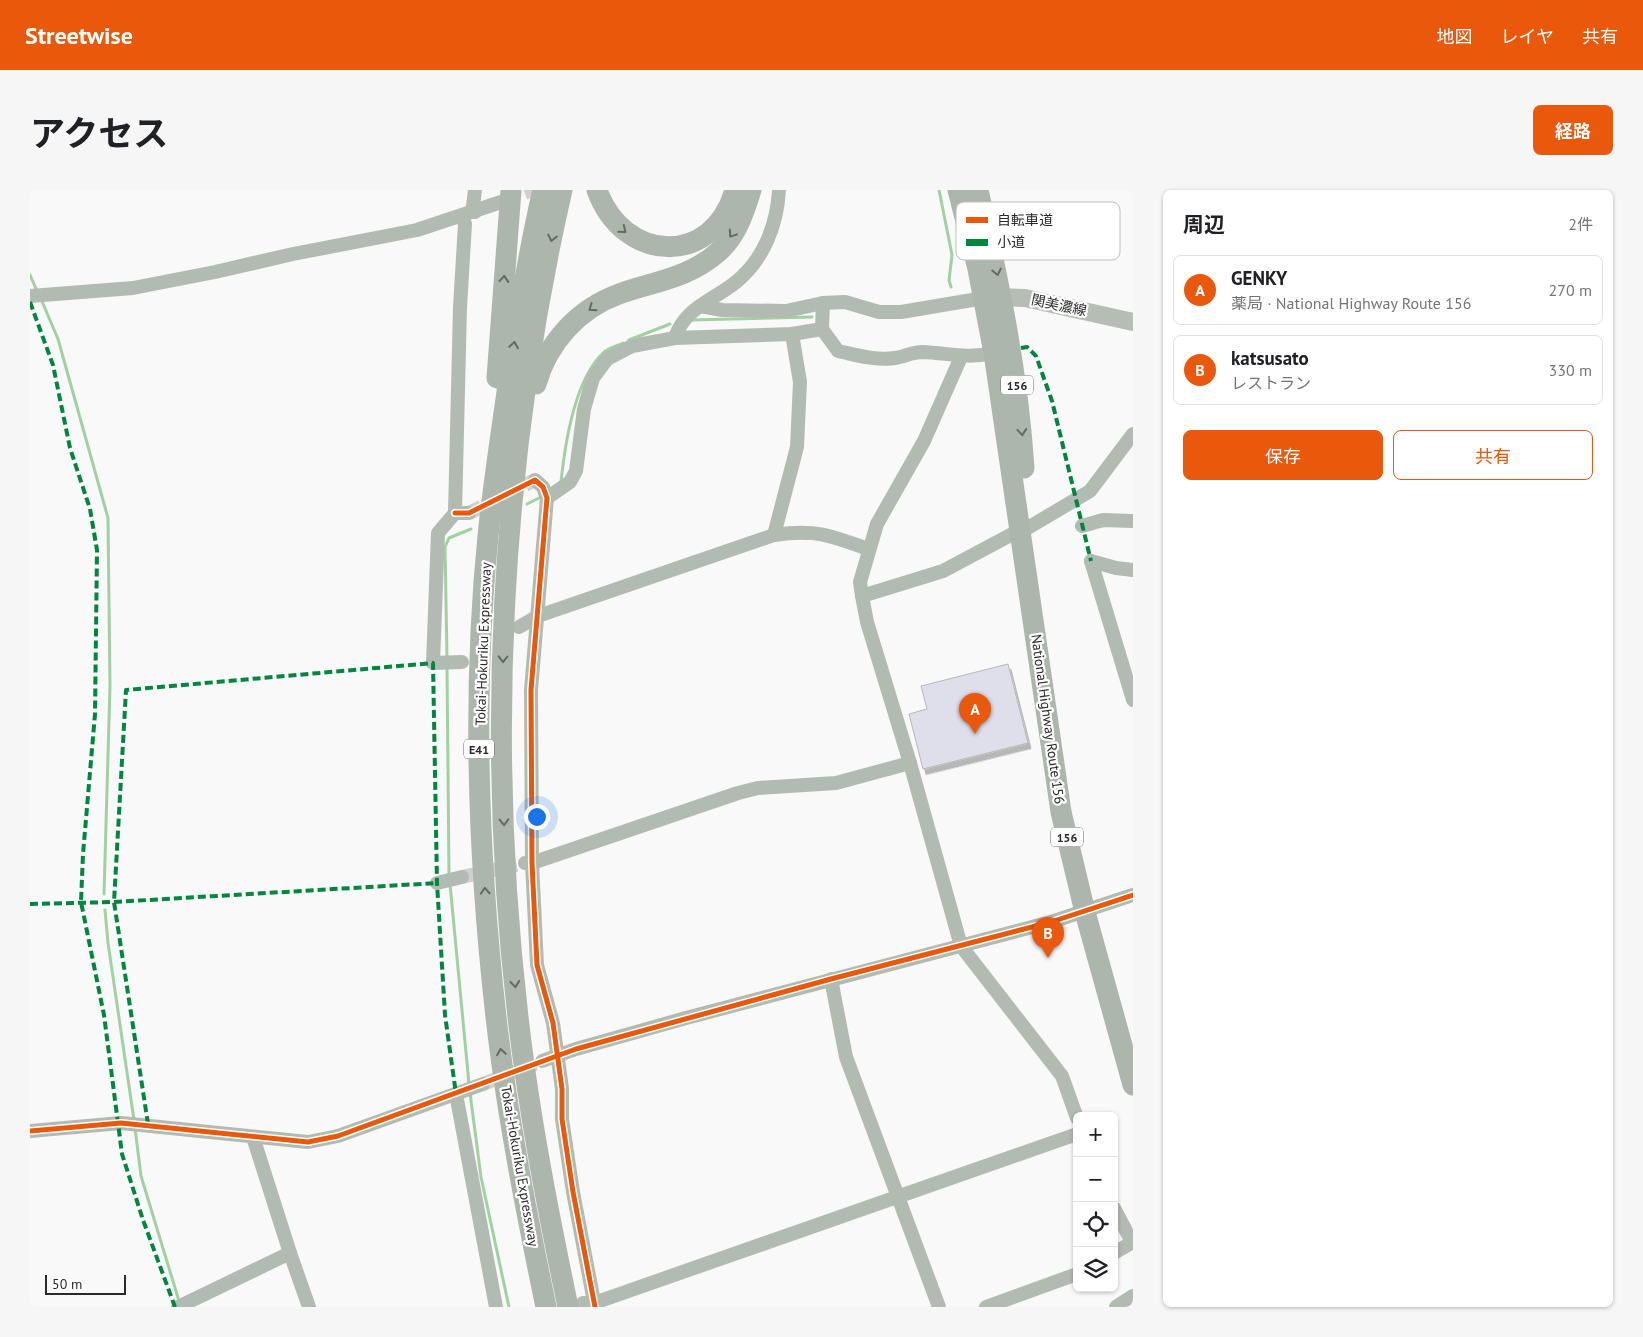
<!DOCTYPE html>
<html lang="ja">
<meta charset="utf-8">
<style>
:root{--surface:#fff;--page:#f6f6f6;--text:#202124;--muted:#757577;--line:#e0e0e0;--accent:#ea580c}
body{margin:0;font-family:"PT Sans","Noto Sans JP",sans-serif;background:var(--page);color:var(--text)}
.controls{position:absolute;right:15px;bottom:15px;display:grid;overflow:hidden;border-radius:8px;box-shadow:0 1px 4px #0004}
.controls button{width:45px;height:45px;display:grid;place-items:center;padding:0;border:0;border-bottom:1px solid var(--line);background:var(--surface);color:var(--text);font:25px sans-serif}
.scale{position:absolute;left:15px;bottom:12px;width:81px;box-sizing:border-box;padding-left:5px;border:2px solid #292a29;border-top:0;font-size:14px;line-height:18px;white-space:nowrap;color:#292a29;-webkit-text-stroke:4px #fff;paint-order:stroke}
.you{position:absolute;left:506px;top:626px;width:18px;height:18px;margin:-12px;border:4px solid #fff;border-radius:50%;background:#1a73e8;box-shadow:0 0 0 8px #1a73e833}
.badge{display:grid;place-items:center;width:32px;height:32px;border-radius:50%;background:var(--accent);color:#fff;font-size:16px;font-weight:700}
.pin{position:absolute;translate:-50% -41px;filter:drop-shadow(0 1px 2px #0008)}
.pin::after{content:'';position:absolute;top:26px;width:18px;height:15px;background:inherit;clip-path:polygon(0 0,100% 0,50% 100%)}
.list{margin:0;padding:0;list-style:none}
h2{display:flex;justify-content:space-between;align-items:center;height:65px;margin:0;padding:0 20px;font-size:21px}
h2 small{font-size:16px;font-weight:400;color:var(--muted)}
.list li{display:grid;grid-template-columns:32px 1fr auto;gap:15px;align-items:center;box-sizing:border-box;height:70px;margin:0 10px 10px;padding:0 10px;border:1px solid var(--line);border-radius:8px}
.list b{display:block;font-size:19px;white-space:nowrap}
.list p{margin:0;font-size:16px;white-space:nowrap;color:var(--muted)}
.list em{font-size:16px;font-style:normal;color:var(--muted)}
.actions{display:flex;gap:10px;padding:15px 20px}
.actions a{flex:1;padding:11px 0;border:1px solid var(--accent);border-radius:8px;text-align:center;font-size:18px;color:var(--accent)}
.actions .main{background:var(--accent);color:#fff}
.icon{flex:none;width:28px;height:28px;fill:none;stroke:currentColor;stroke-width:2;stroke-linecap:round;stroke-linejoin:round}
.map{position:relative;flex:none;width:1103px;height:1117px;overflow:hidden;border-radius:8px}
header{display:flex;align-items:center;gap:30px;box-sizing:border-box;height:70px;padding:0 25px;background:var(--accent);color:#fff}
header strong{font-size:24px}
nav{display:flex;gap:28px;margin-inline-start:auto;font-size:18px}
.intro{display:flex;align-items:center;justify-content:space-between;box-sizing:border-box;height:120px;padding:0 30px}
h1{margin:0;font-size:35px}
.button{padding:12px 22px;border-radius:8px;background:var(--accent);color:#fff;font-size:18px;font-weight:700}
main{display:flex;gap:30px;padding:0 30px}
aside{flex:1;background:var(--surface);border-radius:8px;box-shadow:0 1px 4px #0004}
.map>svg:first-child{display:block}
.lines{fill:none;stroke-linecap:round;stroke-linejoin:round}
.stream{stroke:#a0d2a0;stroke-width:3}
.building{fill:#dedfeb;stroke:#b7b8b8;filter:url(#shadow)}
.minor-tunnel{stroke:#cfd0cf;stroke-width:14;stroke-dasharray:14 7;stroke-linecap:butt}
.minor{stroke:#b2bbb2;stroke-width:14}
.major{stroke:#b5bdb4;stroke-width:18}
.highway{stroke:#adb6ad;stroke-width:21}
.quiet{stroke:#00873e;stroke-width:4;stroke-dasharray:8 4;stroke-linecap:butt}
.cycleway-casing{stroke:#fff;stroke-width:8}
.cycleway{stroke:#e8590c;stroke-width:5}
.oneway{stroke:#646964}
.labels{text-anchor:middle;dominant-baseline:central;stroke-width:4.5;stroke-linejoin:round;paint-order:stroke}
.shield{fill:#fff;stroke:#696a69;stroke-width:1}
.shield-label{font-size:12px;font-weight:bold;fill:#292a29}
.street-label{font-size:14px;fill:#292a29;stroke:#fff}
.key{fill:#fff;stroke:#bfbfbf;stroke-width:1}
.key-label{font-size:14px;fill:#292a29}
</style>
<header>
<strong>Streetwise</strong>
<nav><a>地図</a><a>レイヤ</a><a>共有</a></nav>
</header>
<div class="intro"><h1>アクセス</h1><a class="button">経路</a></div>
<main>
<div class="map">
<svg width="1103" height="1117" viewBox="0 0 1103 1117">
<defs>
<filter id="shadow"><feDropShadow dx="3" dy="5.5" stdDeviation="0" flood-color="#0004"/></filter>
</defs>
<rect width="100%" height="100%" fill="#f8f9f8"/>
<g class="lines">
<!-- stream -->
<g class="stream">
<path d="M 909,0 L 922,65 L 919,90 L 921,97"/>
<path d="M 0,85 L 7,101"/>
<path d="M 11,109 L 28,149 L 78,328 L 80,496 L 74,704"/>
<path d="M 661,130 L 782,127"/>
<path d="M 599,150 L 640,134"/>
<path d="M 531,292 C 535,253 544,191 573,163 C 578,158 587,156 593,153"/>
<path d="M 497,314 L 513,306"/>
<path d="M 417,468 L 415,357 L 419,348 L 441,339"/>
<path d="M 417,477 L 419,685"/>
<path d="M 420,694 L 439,894"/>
<path d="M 75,720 L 78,753 L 104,930"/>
<path d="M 440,903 L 451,987 L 479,1117"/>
<path d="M 105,938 L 111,986 L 149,1111"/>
</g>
</g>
<!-- building -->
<path class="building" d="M 978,474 L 998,553 L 893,579 L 879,524 L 897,519 L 891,496 Z"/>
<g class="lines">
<!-- minor-tunnel -->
<g class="minor-tunnel">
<path d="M 475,10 L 502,0"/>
<path d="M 439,323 L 505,290"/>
<path d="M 432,687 L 495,673"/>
<path d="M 453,894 L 512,871"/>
</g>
<!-- minor -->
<g class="minor">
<path d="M 445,0 L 443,16 L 445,22"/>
<path d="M 432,27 L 435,34 L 430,117 L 425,323 L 408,343 L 403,473 L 432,472"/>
<path d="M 0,106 L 103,98 L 185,82 L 263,64 L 387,40 L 471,12"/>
<path d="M 793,113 L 792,139 L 808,161 C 827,165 846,171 865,168 C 874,167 882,162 892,162 C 919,163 936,169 964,163"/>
<path d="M 670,116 L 692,120 L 756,121 L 793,113 L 815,112 L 849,122 L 871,122 L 954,108"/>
<path d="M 645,148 C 654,118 684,110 706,92 C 734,69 747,35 749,0"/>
<path d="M 931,167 L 894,251 L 847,334 L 830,392 L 832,406 L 837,432 L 880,573 L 931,756 L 1032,886 L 1047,928"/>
<path d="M 505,290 L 513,297 L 517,308 L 501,500 L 502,673 L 507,775 L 523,833 L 532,899 L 532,929 L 543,1002 L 565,1117"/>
<path d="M 517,308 L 540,292 L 546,281 L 554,219 L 563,188 L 577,169 L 602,156 L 645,148 L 762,144 L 792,139"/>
<path d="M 425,323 L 439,323"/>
<path d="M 1052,336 L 1073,330 L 1103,331"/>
<path d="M 996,339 L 1060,301 L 1103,244"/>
<path d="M 744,345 L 767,257 L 770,192 L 762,144"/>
<path d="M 1061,371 L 1103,510"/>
<path d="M 1061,371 L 1086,378 L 1103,380"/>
<path d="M 832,406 L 913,381 L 990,340"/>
<path d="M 489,437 L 508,426 L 744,345 C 785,339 800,345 838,359"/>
<path d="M 495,673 L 502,673 L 708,603 L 728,598 L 806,593 L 880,573"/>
<path d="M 407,693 L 432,687"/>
<path d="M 801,789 L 816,867 L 909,1117"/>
<path d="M 512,871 L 546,859 L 656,828 L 1021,732 L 1103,705"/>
<path d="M 426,904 L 466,1117"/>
<path d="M 0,941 L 91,933 L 278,952 L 308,946 L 453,894"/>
<path d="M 223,947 L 260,1063"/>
<path d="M 1084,1018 L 1102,1052"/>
<path d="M 1084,1063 L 1103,1052"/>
<path d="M 553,1113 L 564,1113 L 1047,944"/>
<path d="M 148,1117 L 260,1063 L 279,1117"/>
<path d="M 956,1117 L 1047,1084"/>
<path d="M 1086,1117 L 1103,1106"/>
</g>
<!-- major -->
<path class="major" d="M 959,107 L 995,108 L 1103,132"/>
<!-- highway -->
<g class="highway">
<path d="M 513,0 C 498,64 488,130 478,195 C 471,245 463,296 458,346 C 442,505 448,668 466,827 C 477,924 496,1021 516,1117"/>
<path d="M 532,0 C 470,270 456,552 488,827 C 499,924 518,1021 538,1117"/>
<path d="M 567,0 C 593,73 683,78 705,0"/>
<path d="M 928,0 L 948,79 L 964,163 L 1031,622 L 1055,722 L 1103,895"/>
<path d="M 948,0 C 969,93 988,183 994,278"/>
<path d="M 467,188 L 481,0"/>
<path d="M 506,194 C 518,152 548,119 589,104 C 622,92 659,88 687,63 C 706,47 714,23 721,0"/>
</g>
<!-- quiet -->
<g class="quiet">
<path d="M 0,112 L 23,175 L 40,258 L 60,319 L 67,360 L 65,524 L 53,664 L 51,712 L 74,825 L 92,964 L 113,1030 L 145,1117"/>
<path d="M 991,158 L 997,157 L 1006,166 L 1022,211 L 1061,371"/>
<path d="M 0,714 L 84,712 L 407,693"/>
<path d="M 118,934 L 84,712 L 96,500 L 403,473 L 407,693 L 415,825 L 426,904"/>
</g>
<defs>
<g id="cycleway">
<path d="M 425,323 L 439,323 L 505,290 L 513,297 L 517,308 L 501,500 L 502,673 L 507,775 L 523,833 L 532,899 L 532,929 L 543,1002 L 565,1117"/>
<path d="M 0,941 L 91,933 L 278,952 L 308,946 L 546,859 L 801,789 L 1021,732 L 1103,705"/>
</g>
</defs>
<!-- cycleway casing -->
<use href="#cycleway" class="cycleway-casing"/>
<!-- cycleway -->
<use href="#cycleway" class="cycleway"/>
</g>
<!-- one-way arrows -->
<defs><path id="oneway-chevron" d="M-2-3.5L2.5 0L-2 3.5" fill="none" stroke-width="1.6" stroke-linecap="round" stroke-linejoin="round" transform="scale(1.25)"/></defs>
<g class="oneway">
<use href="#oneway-chevron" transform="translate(593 40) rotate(39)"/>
<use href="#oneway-chevron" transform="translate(702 44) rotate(124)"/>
<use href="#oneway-chevron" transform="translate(522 48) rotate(102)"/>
<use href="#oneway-chevron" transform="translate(967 82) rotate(77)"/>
<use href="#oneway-chevron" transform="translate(474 89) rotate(-85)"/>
<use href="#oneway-chevron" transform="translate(562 118) rotate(146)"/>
<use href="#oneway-chevron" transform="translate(484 155) rotate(-81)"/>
<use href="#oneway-chevron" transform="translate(992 242) rotate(85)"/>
<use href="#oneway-chevron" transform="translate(473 469) rotate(91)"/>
<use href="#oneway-chevron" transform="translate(474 632) rotate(88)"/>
<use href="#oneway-chevron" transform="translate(455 701) rotate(-93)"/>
<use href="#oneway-chevron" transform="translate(485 794) rotate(85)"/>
<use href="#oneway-chevron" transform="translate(471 862) rotate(-99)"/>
</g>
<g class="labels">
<!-- shield labels -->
<g class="shield">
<rect x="971" y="185.5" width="32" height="19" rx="4"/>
<rect x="434" y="549.5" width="30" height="19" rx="4"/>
<rect x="1021" y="637.5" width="32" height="19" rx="4"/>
</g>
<g class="shield-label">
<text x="987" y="195">156</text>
<text x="449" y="559">E41</text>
<text x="1037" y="647">156</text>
</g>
<!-- street labels -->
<g class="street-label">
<text transform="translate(1029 115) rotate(12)">関美濃線</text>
<text transform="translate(453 454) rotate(-88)">Tokai-Hokuriku Expressway</text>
<text transform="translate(1018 529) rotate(82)">National Highway Route 156</text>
<text transform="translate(490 976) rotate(80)">Tokai-Hokuriku Expressway</text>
</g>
</g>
<!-- legend -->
<rect x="926" y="12" width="164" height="58" rx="8" class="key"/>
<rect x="936" y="27" width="22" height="6" fill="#e8590c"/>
<rect x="936" y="49" width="22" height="7" fill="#00873e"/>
<g class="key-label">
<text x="967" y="35">自転車道</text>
<text x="967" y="57">小道</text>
</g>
</svg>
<div class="controls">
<button>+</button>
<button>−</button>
<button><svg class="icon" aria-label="locate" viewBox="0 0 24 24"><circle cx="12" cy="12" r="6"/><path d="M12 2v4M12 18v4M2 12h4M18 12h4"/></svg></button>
<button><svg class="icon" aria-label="layers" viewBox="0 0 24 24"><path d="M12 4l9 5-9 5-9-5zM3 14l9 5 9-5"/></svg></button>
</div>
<div class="scale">50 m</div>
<div class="you"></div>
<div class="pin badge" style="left:945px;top:544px">A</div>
<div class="pin badge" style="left:1018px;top:768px">B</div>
</div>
<aside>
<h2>周辺<small>2件</small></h2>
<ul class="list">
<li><span class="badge">A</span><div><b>GENKY</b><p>薬局 · National Highway Route 156</p></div><em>270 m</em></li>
<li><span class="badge">B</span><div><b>katsusato</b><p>レストラン</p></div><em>330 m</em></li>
</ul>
<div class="actions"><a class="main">保存</a><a>共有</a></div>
</aside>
</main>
